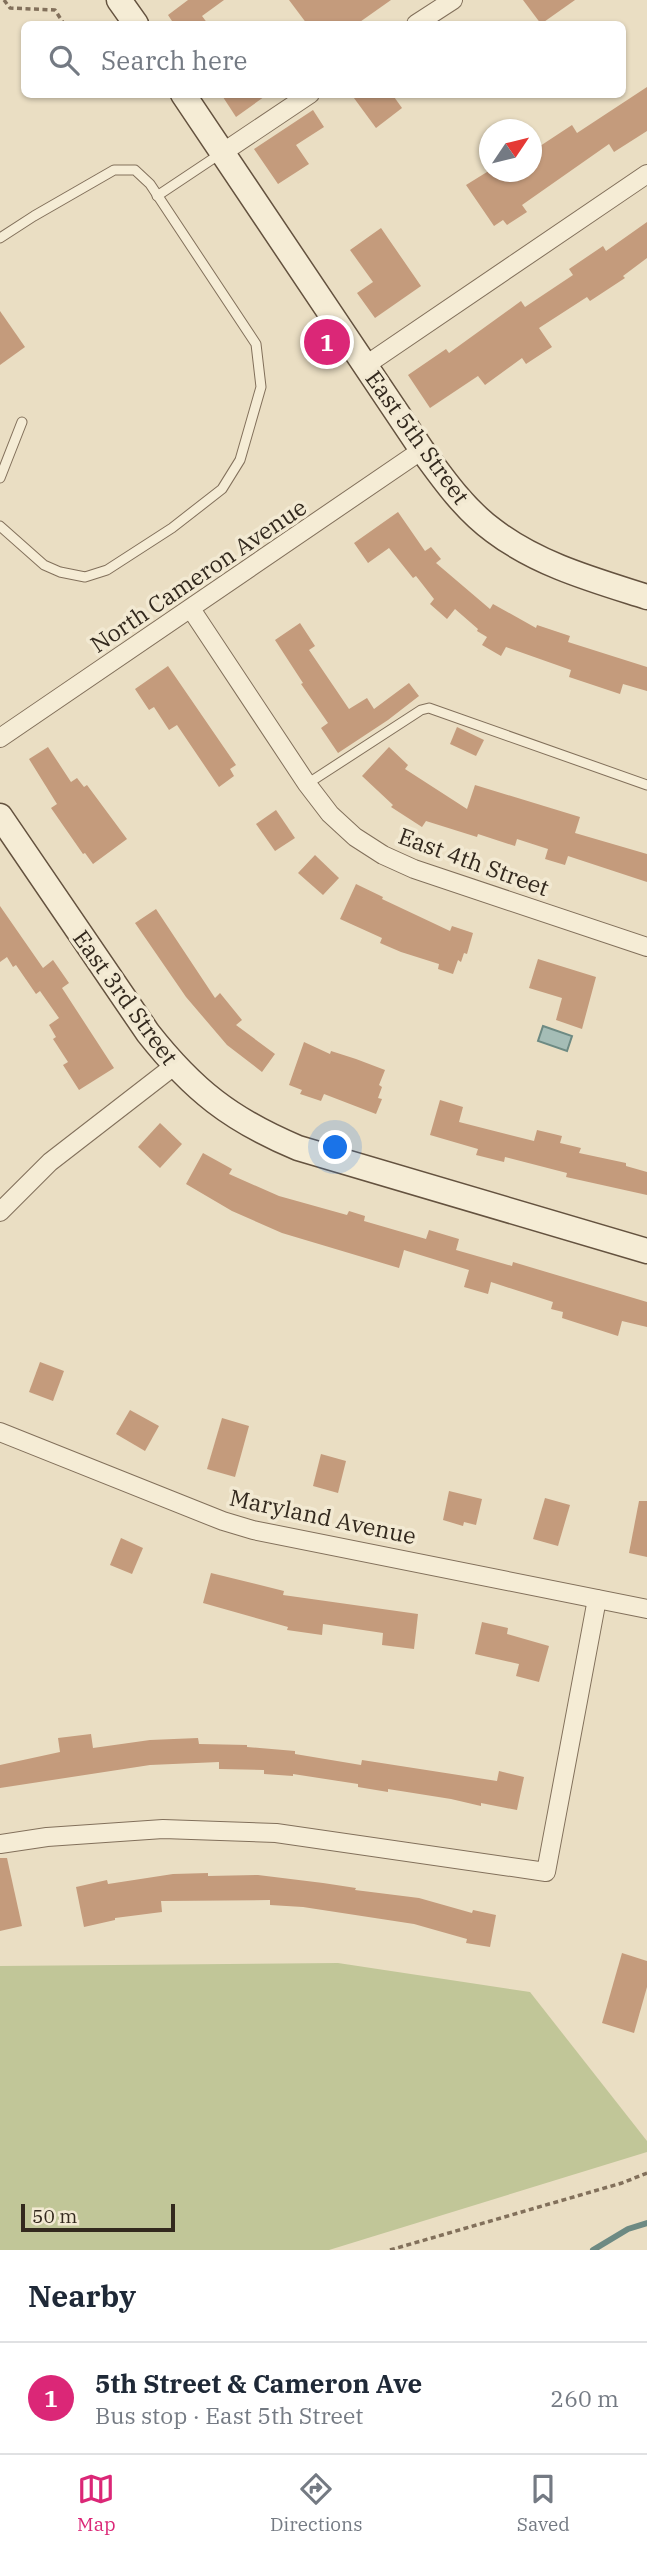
<!DOCTYPE html>
<meta charset="utf-8">
<style>
:root{--surface:#fff;--page:#f2f2f3;--text:#1f2937;--muted:#747a83;--line:#e0e1e3;--accent:#db2777}
body{margin:0;font-family:"IBM Plex Serif",serif;background:var(--page);color:var(--text)}
.compass{position:absolute;left:479px;top:119px;width:63px;height:63px;border-radius:50%;background:var(--surface);box-shadow:0 2px 5px #0004;rotate:55deg}
.scale{position:absolute;left:21px;bottom:18px;width:154px;box-sizing:border-box;padding-left:7px;border:4px solid #33291e;border-top:0;font-size:19px;line-height:24px;white-space:nowrap;color:#33291e;-webkit-text-stroke:5px #f2e9d2;paint-order:stroke}
.you{position:absolute;left:336px;top:1148px;width:24px;height:24px;margin:-18px;border:5px solid #fff;border-radius:50%;background:#1a73e8;box-shadow:0 0 0 10px #1a73e833}
.badge{display:grid;place-items:center;width:46px;height:46px;border-radius:50%;background:var(--accent);color:#fff;font-size:23px;font-weight:700}
.pin{position:absolute;translate:-50% -50%;border:4px solid #fff;box-shadow:0 2px 7px #0006}
.list{margin:0;padding:0;list-style:none}
h2{display:flex;justify-content:space-between;align-items:center;height:91px;margin:0;padding:0 28px;font-size:30px}
h2 small{font-size:23px;font-weight:400;color:var(--muted)}
.list li{display:grid;grid-template-columns:46px 1fr auto;gap:21px;align-items:center;box-sizing:border-box;height:112px;padding:0 28px;border-top:2px solid var(--line)}
.list b{display:block;font-size:26px;white-space:nowrap}
.list p{margin:0;font-size:23px;white-space:nowrap;color:var(--muted)}
.list em{font-size:23px;font-style:normal;color:var(--muted)}
.icon{flex:none;width:38px;height:38px;fill:none;stroke:currentColor;stroke-width:2;stroke-linecap:round;stroke-linejoin:round}
.map{position:relative;flex:none;width:647px;height:2250px;overflow:hidden}
.search{position:absolute;background:var(--surface);box-shadow:0 2px 5px #0004;left:21px;right:21px;top:21px;height:77px;display:flex;align-items:center;gap:18px;box-sizing:border-box;padding:0 24px;border-radius:10px;color:var(--muted);font-size:26px}
.sheet{height:203px;background:var(--surface)}
nav{display:flex;justify-content:space-around;align-items:center;box-sizing:border-box;height:98px;border-top:2px solid var(--line);background:var(--surface);font-size:19px;color:var(--muted)}
nav a{display:grid;justify-items:center;gap:4px}
nav .on{color:var(--accent)}
.map>svg:first-child{display:block}
.green{fill:#c1c698}
.water{fill:#a5bdb6;stroke:#6d8a83;stroke-width:2}
.lines{fill:none;stroke-linecap:round;stroke-linejoin:round}
.stream{stroke:#6d8a83;stroke-width:6}
.building{fill:#c49b7c}
.lane-casing{stroke:#82705b;stroke-width:11}
.street-casing{stroke:#82705b;stroke-width:20}
.secondary-casing{stroke:#64523f;stroke-width:27}
.path{stroke:#82705b;stroke-width:3.5;stroke-dasharray:5 3.5;stroke-linecap:butt}
.lane{stroke:#f5ecd5;stroke-width:9}
.street{stroke:#f5ecd5;stroke-width:18}
.secondary{stroke:#f5ecd5;stroke-width:24}
.labels{text-anchor:middle;dominant-baseline:central;stroke-width:7;stroke-linejoin:round;paint-order:stroke}
.street-label{font-size:23px;fill:#33291e;stroke:#f2e9d2}
</style>
<div class="map">
<svg width="647" height="2250" viewBox="0 0 647 2250">
<rect width="100%" height="100%" fill="#eadec3"/>
<!-- green -->
<path class="green" d="M 338,1963 L 530,1992 L 647,2141 L 647,2152 L 329,2250 L 0,2250 L 0,1966 Z"/>
<!-- water -->
<path class="water" d="M 543,1026 L 572,1036 L 567,1051 L 538,1041 Z"/>
<g class="lines">
<!-- stream -->
<path class="stream" d="M 593,2250 L 628,2229 L 647,2223"/>
</g>
<!-- building -->
<g class="building">
<path d="M 188,0 L 224,0 L 202,16 L 208,24 L 174,24 L 168,15 Z"/>
<path d="M 289,0 L 391,0 L 357,24 L 307,24 Z"/>
<path d="M 523,0 L 575,0 L 541,24 Z"/>
<path d="M 647,87 L 647,131 L 614,152 L 609,144 L 522,205 L 527,212 L 507,225 L 503,220 L 494,226 L 466,185 L 487,172 L 531,172 L 531,152 L 572,125 L 577,133 Z"/>
<path d="M 221,94 L 268,94 L 236,117 Z"/>
<path d="M 351,94 L 392,94 L 402,108 L 376,128 Z"/>
<path d="M 313,110 L 324,127 L 296,145 L 309,164 L 278,184 L 254,149 Z"/>
<path d="M 647,222 L 647,258 L 623,276 L 625,278 L 590,301 L 587,297 L 539,328 L 552,347 L 526,364 L 522,358 L 485,385 L 478,376 L 430,408 L 408,375 L 446,349 L 449,353 L 521,301 L 525,307 L 573,275 L 569,269 L 603,246 L 606,251 Z"/>
<path d="M 381,228 L 421,286 L 375,318 L 357,293 L 373,282 L 350,250 Z"/>
<path d="M 0,311 L 25,347 L 0,365 Z"/>
<path d="M 398,512 L 425,551 L 431,547 L 441,559 L 436,563 L 490,609 L 493,604 L 536,628 L 537,625 L 570,636 L 568,642 L 647,667 L 647,691 L 623,684 L 620,694 L 569,677 L 571,670 L 506,647 L 501,656 L 482,645 L 487,637 L 477,631 L 478,629 L 455,609 L 447,619 L 430,604 L 434,599 L 416,576 L 413,578 L 389,548 L 368,563 L 354,543 Z"/>
<path d="M 300,623 L 315,646 L 309,650 L 349,709 L 367,698 L 374,709 L 409,683 L 419,696 L 388,720 L 338,753 L 321,728 L 328,723 L 301,684 L 303,683 L 275,640 Z"/>
<path d="M 168,666 L 236,765 L 230,769 L 234,776 L 219,787 L 177,725 L 169,730 L 154,707 L 149,710 L 135,689 Z"/>
<path d="M 457,727 L 484,740 L 476,756 L 450,744 Z"/>
<path d="M 48,747 L 71,782 L 77,778 L 84,787 L 87,785 L 127,839 L 93,864 L 85,853 L 83,854 L 51,808 L 57,804 L 29,759 Z"/>
<path d="M 389,747 L 408,765 L 405,769 L 467,809 L 475,785 L 580,817 L 575,833 L 647,854 L 647,882 L 568,856 L 565,865 L 545,859 L 548,849 L 517,839 L 515,846 L 478,834 L 477,837 L 426,821 L 422,827 L 391,807 L 393,805 L 362,776 Z"/>
<path d="M 276,810 L 295,838 L 275,851 L 256,824 Z"/>
<path d="M 315,855 L 339,878 L 323,895 L 298,873 Z"/>
<path d="M 356,884 L 383,897 L 382,899 L 450,931 L 452,926 L 473,933 L 467,954 L 464,953 L 461,962 L 458,960 L 453,974 L 438,969 L 439,964 L 401,952 L 380,943 L 382,938 L 340,919 Z"/>
<path d="M 0,906 L 43,968 L 53,960 L 69,983 L 62,988 L 114,1068 L 79,1090 L 63,1065 L 68,1062 L 53,1039 L 56,1037 L 49,1025 L 59,1018 L 40,991 L 36,994 L 16,965 L 13,967 L 7,957 L 0,962 Z"/>
<path d="M 156,909 L 215,998 L 220,993 L 242,1020 L 236,1025 L 275,1054 L 262,1072 L 227,1045 L 186,997 L 135,923 Z"/>
<path d="M 538,959 L 596,977 L 582,1029 L 556,1020 L 562,998 L 529,988 Z"/>
<path d="M 304,1042 L 330,1054 L 331,1051 L 356,1059 L 385,1070 L 379,1085 L 382,1087 L 378,1098 L 382,1099 L 376,1114 L 324,1094 L 321,1101 L 300,1094 L 302,1090 L 289,1085 Z"/>
<path d="M 440,1100 L 463,1107 L 459,1122 L 534,1141 L 537,1130 L 562,1136 L 560,1143 L 581,1148 L 579,1153 L 626,1163 L 626,1166 L 647,1172 L 647,1195 L 566,1177 L 567,1173 L 505,1157 L 504,1162 L 476,1155 L 478,1149 L 430,1135 Z"/>
<path d="M 160,1123 L 182,1144 L 160,1168 L 138,1147 Z"/>
<path d="M 203,1153 L 232,1169 L 229,1174 L 279,1196 L 347,1215 L 349,1211 L 365,1216 L 364,1221 L 426,1239 L 429,1230 L 459,1239 L 456,1250 L 512,1266 L 513,1262 L 647,1302 L 647,1327 L 622,1321 L 618,1336 L 562,1318 L 563,1312 L 551,1309 L 553,1302 L 491,1282 L 488,1294 L 464,1287 L 469,1270 L 404,1250 L 399,1268 L 282,1233 L 232,1211 L 186,1184 Z"/>
<path d="M 40,1362 L 64,1371 L 53,1401 L 29,1392 Z"/>
<path d="M 130,1410 L 159,1426 L 145,1451 L 116,1434 Z"/>
<path d="M 222,1418 L 249,1426 L 235,1477 L 207,1469 Z"/>
<path d="M 321,1454 L 346,1461 L 338,1493 L 313,1486 Z"/>
<path d="M 449,1491 L 482,1499 L 476,1525 L 464,1522 L 463,1526 L 443,1520 Z"/>
<path d="M 545,1498 L 570,1505 L 558,1546 L 533,1539 Z"/>
<path d="M 639,1501 L 647,1501 L 647,1557 L 629,1553 Z"/>
<path d="M 121,1538 L 143,1548 L 132,1574 L 110,1565 Z"/>
<path d="M 211,1573 L 284,1591 L 283,1595 L 418,1614 L 414,1649 L 382,1645 L 383,1633 L 323,1624 L 322,1635 L 287,1630 L 288,1627 L 203,1603 Z"/>
<path d="M 482,1622 L 508,1628 L 507,1634 L 549,1646 L 539,1682 L 516,1676 L 519,1664 L 475,1654 Z"/>
<path d="M 91,1734 L 93,1748 L 150,1740 L 198,1738 L 199,1744 L 247,1745 L 247,1747 L 295,1751 L 295,1754 L 361,1765 L 362,1760 L 497,1781 L 499,1771 L 524,1777 L 517,1810 L 481,1803 L 481,1806 L 451,1799 L 388,1789 L 388,1792 L 358,1787 L 358,1784 L 293,1774 L 293,1776 L 264,1774 L 264,1770 L 219,1769 L 219,1762 L 150,1765 L 0,1788 L 0,1765 L 60,1752 L 58,1738 Z"/>
<path d="M 0,1858 L 7,1858 L 22,1926 L 0,1931 Z"/>
<path d="M 208,1873 L 208,1876 L 258,1875 L 323,1883 L 356,1888 L 355,1890 L 419,1898 L 472,1913 L 473,1910 L 496,1915 L 490,1947 L 466,1943 L 467,1939 L 414,1924 L 303,1907 L 270,1905 L 270,1900 L 161,1901 L 162,1912 L 115,1918 L 115,1920 L 84,1927 L 76,1887 L 107,1880 L 108,1884 L 173,1874 Z"/>
<path d="M 622,1953 L 647,1961 L 647,1987 L 634,2033 L 602,2023 Z"/>
</g>
<g class="lines">
<defs>
<g id="lane">
<path d="M 157,196 L 220,154"/>
<path d="M 0,238 L 34,216 L 114,170 L 135,170 L 150,184 L 256,344 L 261,387 L 240,460 L 222,489 L 172,528 L 107,570 L 85,577 L 60,572 L 44,565 L 0,526"/>
<path d="M 0,478 L 22,422"/>
<path d="M 307,784 L 421,710 L 429,708 L 647,785"/>
</g>
<g id="street">
<path d="M 416,24 L 453,0"/>
<path d="M 222,153 L 310,94"/>
<path d="M 366,365 L 647,174"/>
<path d="M 191,609 L 307,784 L 330,814 L 355,837 L 383,855 L 414,869 L 647,947"/>
<path d="M 0,738 L 422,450"/>
<path d="M 0,1212 L 50,1162 L 174,1066"/>
<path d="M 0,1432 L 223,1521 L 253,1530 L 647,1609"/>
<path d="M 0,1844 L 47,1837 L 163,1829 L 276,1833 L 546,1872 L 597,1599"/>
</g>
<g id="secondary">
<path d="M 119,0 L 136,24"/>
<path d="M 183,94 L 422,450 C 443,479 465,510 494,531 C 539,565 594,580 647,597"/>
<path d="M 0,816 L 148,1033 C 193,1090 231,1120 298,1148 L 647,1251"/>
</g>
</defs>
<!-- lane casing -->
<use href="#lane" class="lane-casing"/>
<!-- street casing -->
<use href="#street" class="street-casing"/>
<!-- secondary casing -->
<use href="#secondary" class="secondary-casing"/>
<!-- path -->
<g class="path">
<path d="M 4,0 L 10,8 L 55,10 L 64,24"/>
<path d="M 390,2250 L 622,2183 L 647,2173"/>
</g>
<!-- lane -->
<use href="#lane" class="lane"/>
<!-- street -->
<use href="#street" class="street"/>
<!-- secondary -->
<use href="#secondary" class="secondary"/>
</g>
<g class="labels">
<!-- street labels -->
<g class="street-label">
<text transform="translate(418 437) rotate(54)">East 5th Street</text>
<text transform="translate(198 575) rotate(-34)">North Cameron Avenue</text>
<text transform="translate(474 861) rotate(20)">East 4th Street</text>
<text transform="translate(126 997) rotate(54)">East 3rd Street</text>
<text transform="translate(323 1516) rotate(12)">Maryland Avenue</text>
</g>
</g>
</svg>
<svg class="compass" viewBox="-18 -18 36 36"><path d="M0-13l5 13h-10z" fill="#e53935"/><path d="M0 13l5-13h-10z" fill="#747a83"/></svg>
<div class="scale">50 m</div>
<div class="you"></div>
<div class="pin badge" style="left:327px;top:342px">1</div>
<div class="search"><svg class="icon" aria-label="search" viewBox="0 0 24 24"><circle cx="10" cy="10" r="6"/><path d="M15 15l6 6"/></svg>Search here</div>
</div>
<section class="sheet">
<h2>Nearby<small></small></h2>
<ul class="list">
<li><span class="badge">1</span><div><b>5th Street &amp; Cameron Ave</b><p>Bus stop · East 5th Street</p></div><em>260 m</em></li>
</ul>
</section>
<nav>
<a class="on"><svg class="icon" aria-label="map" viewBox="0 0 24 24"><path d="M3 6l6-2 6 2 6-2v14l-6 2-6-2-6 2zM9 4v14M15 6v14"/></svg>Map</a>
<a><svg class="icon" aria-label="directions" viewBox="0 0 24 24"><path d="M12 3l9 9-9 9-9-9zM9 14v-3h6M13 9l2 2-2 2"/></svg>Directions</a>
<a><svg class="icon" aria-label="saved" viewBox="0 0 24 24"><path d="M7 4h10v16l-5-4-5 4z"/></svg>Saved</a>
</nav>
